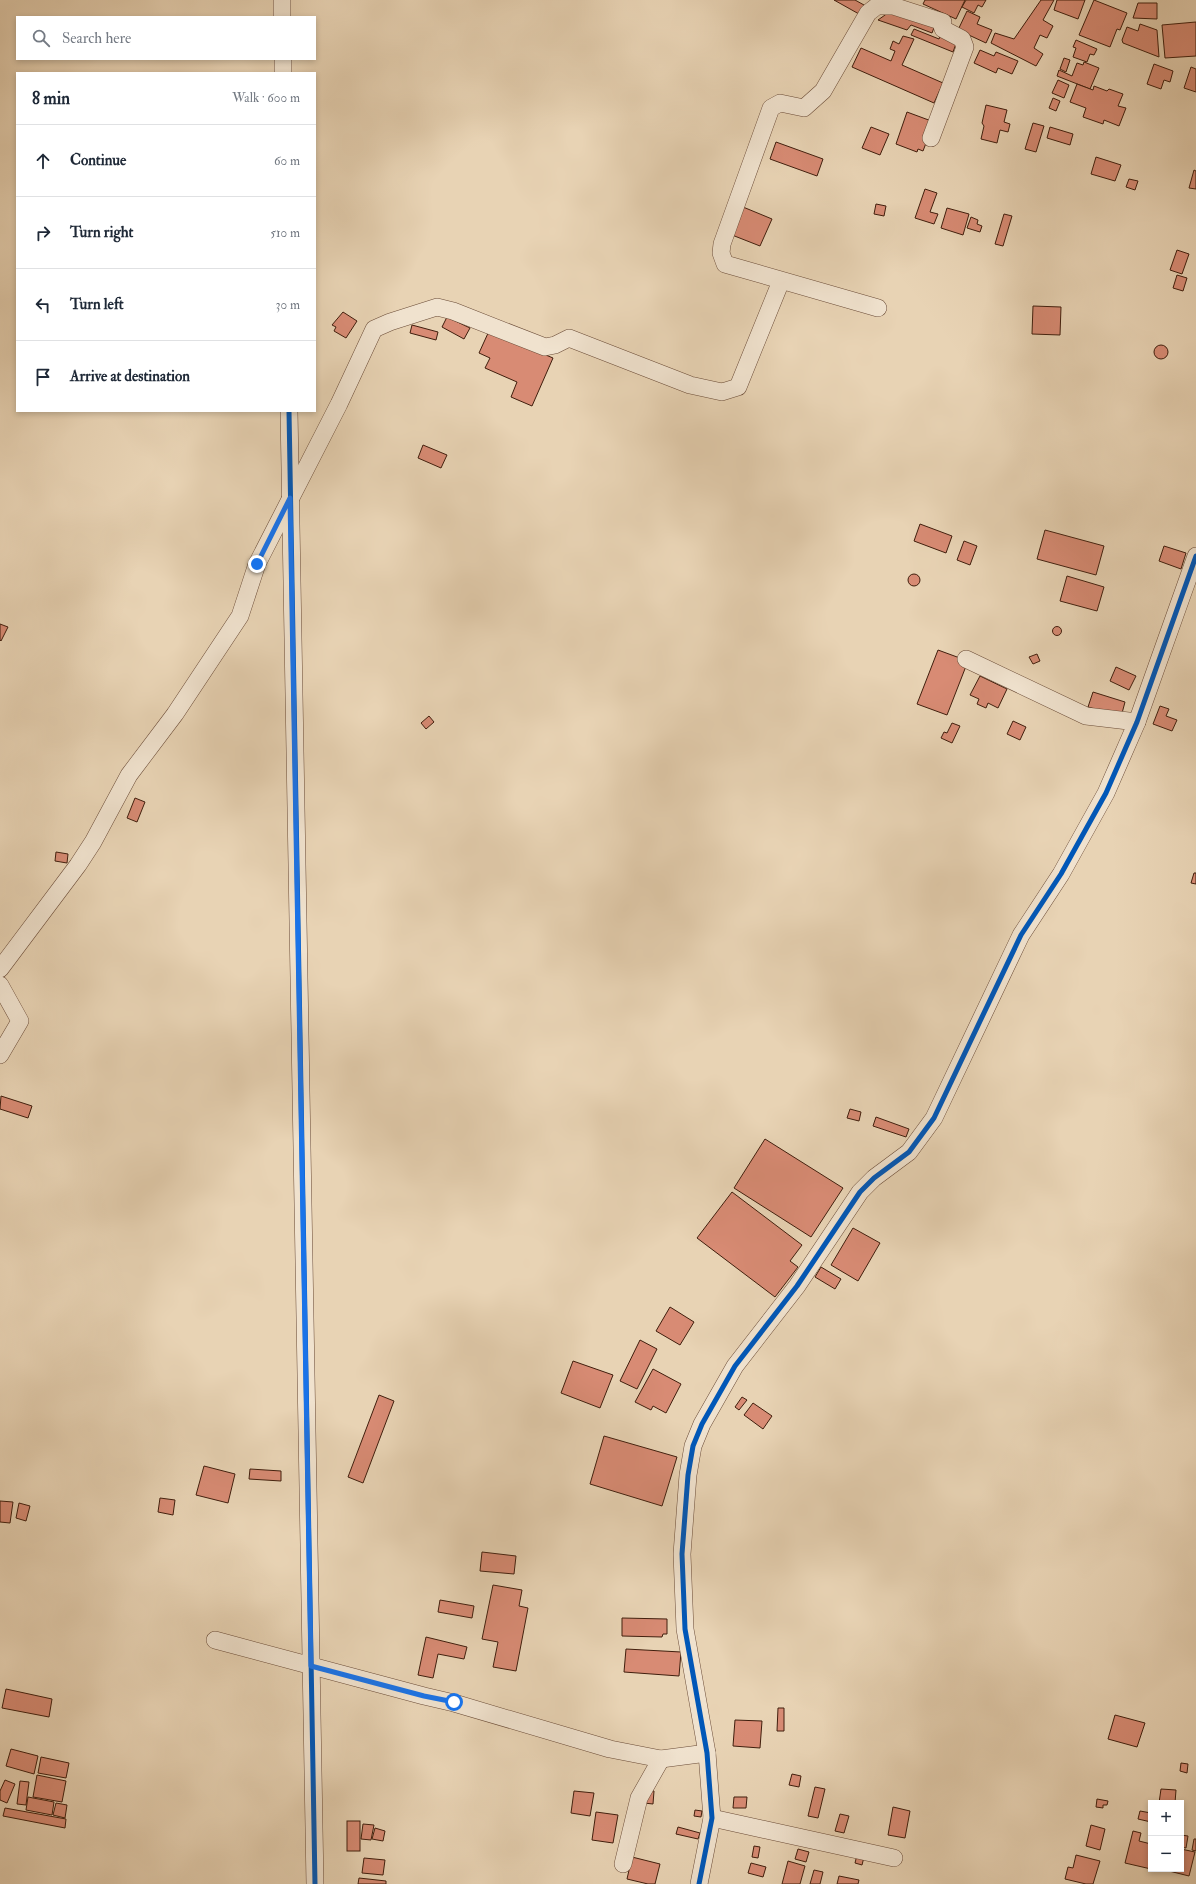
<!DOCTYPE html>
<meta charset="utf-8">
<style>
:root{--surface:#fff;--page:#f2f2f3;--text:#1f2937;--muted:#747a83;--line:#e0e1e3}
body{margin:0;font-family:"IM FELL Double Pica",serif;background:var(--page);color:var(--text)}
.controls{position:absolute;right:12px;bottom:12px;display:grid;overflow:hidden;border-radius:0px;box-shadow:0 2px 6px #0003}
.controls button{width:36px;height:36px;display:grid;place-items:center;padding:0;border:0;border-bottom:1px solid var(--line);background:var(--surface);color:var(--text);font:20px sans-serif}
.stop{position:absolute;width:12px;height:12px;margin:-9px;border:3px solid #1a73e8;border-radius:50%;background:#fff}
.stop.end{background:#1a73e8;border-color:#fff;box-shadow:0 1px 4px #0008}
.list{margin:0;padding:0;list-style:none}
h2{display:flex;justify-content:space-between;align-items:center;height:52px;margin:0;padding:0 16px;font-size:17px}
h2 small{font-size:13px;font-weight:400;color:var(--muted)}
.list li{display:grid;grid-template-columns:26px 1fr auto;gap:12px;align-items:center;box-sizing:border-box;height:72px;padding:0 16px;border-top:1px solid var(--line)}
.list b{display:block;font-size:15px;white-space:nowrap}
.list em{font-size:13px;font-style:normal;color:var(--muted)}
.icon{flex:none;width:22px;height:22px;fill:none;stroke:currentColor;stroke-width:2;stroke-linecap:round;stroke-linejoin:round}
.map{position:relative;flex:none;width:1196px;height:1884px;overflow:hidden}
.search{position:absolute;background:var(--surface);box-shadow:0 2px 6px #0003;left:16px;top:16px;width:300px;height:44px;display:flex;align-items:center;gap:10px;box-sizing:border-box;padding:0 14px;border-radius:0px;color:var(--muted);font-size:15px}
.panel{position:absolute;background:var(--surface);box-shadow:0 2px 6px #0003;left:16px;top:72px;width:300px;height:340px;border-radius:0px}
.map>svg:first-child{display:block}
.building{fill:#d88b74;stroke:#401e0d}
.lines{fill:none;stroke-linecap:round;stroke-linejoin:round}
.minor-casing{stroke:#6a4b37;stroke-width:18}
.minor{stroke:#f0e2ce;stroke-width:17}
.cycleway-casing{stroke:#f0e2ce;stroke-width:8}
.cycleway{stroke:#0057b8;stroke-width:5}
.route{stroke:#1a73e8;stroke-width:5}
</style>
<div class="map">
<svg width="1196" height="1884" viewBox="0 0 1196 1884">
<rect width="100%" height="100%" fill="#e8d3b4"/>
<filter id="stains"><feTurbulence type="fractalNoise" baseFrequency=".005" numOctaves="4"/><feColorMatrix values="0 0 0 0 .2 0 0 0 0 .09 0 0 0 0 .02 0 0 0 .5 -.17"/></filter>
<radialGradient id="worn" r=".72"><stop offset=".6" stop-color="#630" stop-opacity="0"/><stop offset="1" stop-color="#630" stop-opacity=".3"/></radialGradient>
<!-- building -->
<g class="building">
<path d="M 834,0 L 855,0 L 864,5 L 859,14 Z"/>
<path d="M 925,0 L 965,0 L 956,19 L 923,4 Z"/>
<path d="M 966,0 L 986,0 L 982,7 L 978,5 L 974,13 L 962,7 Z"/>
<path d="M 1041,0 L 1054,0 L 1043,20 L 1053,26 L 1047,38 L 1040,35 L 1034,48 L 1043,54 L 1036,66 L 991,43 L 995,33 L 1014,39 Z"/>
<path d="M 1057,0 L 1085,0 L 1078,19 L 1054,10 Z"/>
<path d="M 1094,0 L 1127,13 L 1120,30 L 1117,29 L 1110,47 L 1079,35 Z"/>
<path d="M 1138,3 L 1157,3 L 1157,19 L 1133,18 Z"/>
<path d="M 892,10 L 935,25 L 932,33 L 911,25 L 907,30 L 878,20 Z"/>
<path d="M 967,11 L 980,17 L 977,24 L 992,30 L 986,43 L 958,30 Z"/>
<path d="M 1196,22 L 1196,56 L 1165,58 L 1162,25 Z"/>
<path d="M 1140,24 L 1157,30 L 1159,57 L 1123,43 L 1122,40 L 1127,27 L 1138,31 Z"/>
<path d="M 914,29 L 939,39 L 941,34 L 957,41 L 953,52 L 911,35 Z"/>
<path d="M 903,36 L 914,39 L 902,65 L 943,83 L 934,103 L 852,67 L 861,48 L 891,61 L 895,51 L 890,49 L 893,41 L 899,44 Z"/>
<path d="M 1076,40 L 1097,49 L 1094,55 L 1090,54 L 1087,62 L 1073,57 L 1076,48 L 1073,47 Z"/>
<path d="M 980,50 L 994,56 L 996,52 L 1018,61 L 1012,74 L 998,68 L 996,73 L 974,63 Z"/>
<path d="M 1064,58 L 1070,60 L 1066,72 L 1060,69 Z"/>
<path d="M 1084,62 L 1099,68 L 1090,89 L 1057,76 L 1059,70 L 1072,76 L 1077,63 L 1083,65 Z"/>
<path d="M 1154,64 L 1173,71 L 1170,82 L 1164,80 L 1161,89 L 1147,84 Z"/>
<path d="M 1191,67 L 1196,69 L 1196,92 L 1184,88 Z"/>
<path d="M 1058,80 L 1069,85 L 1064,98 L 1052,93 Z"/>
<path d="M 1077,84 L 1093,90 L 1094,86 L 1107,91 L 1109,89 L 1123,94 L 1118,106 L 1126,108 L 1119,126 L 1104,120 L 1103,124 L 1083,117 L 1086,108 L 1070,102 Z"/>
<path d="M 1053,98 L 1060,101 L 1056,111 L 1049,108 Z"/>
<path d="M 986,105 L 1007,110 L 1004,122 L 1010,124 L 1008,132 L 1000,130 L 997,143 L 981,139 L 984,126 L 982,123 Z"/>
<path d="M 907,112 L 934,122 L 923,151 L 918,149 L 917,152 L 896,144 Z"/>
<path d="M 1033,123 L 1044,126 L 1036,152 L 1025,149 Z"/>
<path d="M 871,127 L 889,134 L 880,155 L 862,148 Z"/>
<path d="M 1050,127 L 1073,134 L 1070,145 L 1047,138 Z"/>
<path d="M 776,142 L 823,159 L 817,176 L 770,159 Z"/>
<path d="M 1096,157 L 1121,165 L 1115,181 L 1091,174 Z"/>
<path d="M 1194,170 L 1196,171 L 1196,189 L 1189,188 Z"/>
<path d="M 1129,179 L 1138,181 L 1135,190 L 1126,187 Z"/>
<path d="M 925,189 L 937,193 L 930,212 L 938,214 L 934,224 L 915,218 Z"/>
<path d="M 876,204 L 886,206 L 884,216 L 874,214 Z"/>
<path d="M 743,207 L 772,219 L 760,246 L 732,235 Z"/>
<path d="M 947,208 L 969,214 L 963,235 L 941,228 Z"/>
<path d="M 1004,214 L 1012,216 L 1003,246 L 995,244 Z"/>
<path d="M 971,217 L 978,220 L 977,224 L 982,226 L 980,232 L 967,228 Z"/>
<path d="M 1177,250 L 1189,254 L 1182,274 L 1170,270 Z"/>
<path d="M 1177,275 L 1187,278 L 1183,291 L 1173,288 Z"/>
<path d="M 1033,306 L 1061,307 L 1060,335 L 1032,334 Z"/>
<path d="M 343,312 L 357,321 L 346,338 L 334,331 L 336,327 L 332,325 Z"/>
<path d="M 447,317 L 470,328 L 464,339 L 442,327 Z"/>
<path d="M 412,325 L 438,332 L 436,340 L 410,333 Z"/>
<path d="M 489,331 L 553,358 L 532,406 L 511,397 L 517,382 L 485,368 L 490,358 L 479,353 Z"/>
<circle cx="1161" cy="352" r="7"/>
<path d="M 423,445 L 447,455 L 441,468 L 418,458 Z"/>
<path d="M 920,524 L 952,536 L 946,553 L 914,541 Z"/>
<path d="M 1045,530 L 1104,546 L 1096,575 L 1037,559 Z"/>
<path d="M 964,541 L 977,546 L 970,565 L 957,560 Z"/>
<path d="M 1164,546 L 1186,553 L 1181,569 L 1159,561 Z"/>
<circle cx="914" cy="580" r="6"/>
<path d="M 1067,576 L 1104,587 L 1097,611 L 1060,601 Z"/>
<path d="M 0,624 L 8,627 L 1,641 L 0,640 Z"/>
<circle cx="1057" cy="631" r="4.5"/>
<path d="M 938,650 L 968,661 L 947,715 L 917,704 Z"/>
<path d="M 1037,654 L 1040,661 L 1033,664 L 1029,657 Z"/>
<path d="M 1116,667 L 1136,676 L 1129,690 L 1110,681 Z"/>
<path d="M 980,676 L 1007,689 L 998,708 L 988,703 L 986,708 L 977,704 L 979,699 L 970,695 Z"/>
<path d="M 1093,692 L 1125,702 L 1121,717 L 1088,707 Z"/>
<path d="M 1160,706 L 1169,709 L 1166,716 L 1177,720 L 1172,731 L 1153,724 Z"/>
<path d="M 429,716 L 434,722 L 426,729 L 421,723 Z"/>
<path d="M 1013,721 L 1026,727 L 1020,740 L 1007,734 Z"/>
<path d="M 952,723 L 960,726 L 952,743 L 941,738 L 944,732 L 947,733 Z"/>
<path d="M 135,798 L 145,802 L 137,822 L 127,818 Z"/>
<path d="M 56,852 L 68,854 L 67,863 L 55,861 Z"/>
<path d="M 1194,873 L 1196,873 L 1196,884 L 1191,883 Z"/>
<path d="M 1,1096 L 32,1106 L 28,1118 L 0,1109 Z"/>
<path d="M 850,1109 L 861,1112 L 859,1121 L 847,1118 Z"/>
<path d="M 876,1117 L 909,1129 L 906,1137 L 873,1126 Z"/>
<path d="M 765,1139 L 843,1188 L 811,1237 L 734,1188 Z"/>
<path d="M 732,1192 L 802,1245 L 790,1261 L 798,1267 L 775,1297 L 697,1238 Z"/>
<path d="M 853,1228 L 880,1243 L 858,1281 L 831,1265 Z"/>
<path d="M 821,1267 L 841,1279 L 835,1289 L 815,1277 Z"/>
<path d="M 670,1307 L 694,1322 L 680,1345 L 656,1331 Z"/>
<path d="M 640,1340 L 657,1349 L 637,1389 L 620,1381 Z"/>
<path d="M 573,1361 L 613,1375 L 600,1408 L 561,1393 Z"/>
<path d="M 653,1369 L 681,1384 L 666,1413 L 653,1406 L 651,1410 L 635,1402 Z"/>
<path d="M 379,1395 L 394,1401 L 363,1483 L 348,1477 Z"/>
<path d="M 742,1397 L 747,1400 L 739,1410 L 735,1407 Z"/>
<path d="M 753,1403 L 772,1416 L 763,1429 L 744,1415 Z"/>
<path d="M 604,1436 L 677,1457 L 662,1506 L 590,1484 Z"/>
<path d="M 204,1466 L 235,1474 L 228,1503 L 196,1495 Z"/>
<path d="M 250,1469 L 281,1471 L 281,1481 L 249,1479 Z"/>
<path d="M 160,1498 L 175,1500 L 173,1515 L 158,1512 Z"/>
<path d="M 0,1501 L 13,1502 L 10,1523 L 0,1522 Z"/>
<path d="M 19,1503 L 30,1506 L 26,1521 L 16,1518 Z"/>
<path d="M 482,1552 L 516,1556 L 514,1574 L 480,1571 Z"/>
<path d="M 493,1585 L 522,1590 L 519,1606 L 528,1608 L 516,1671 L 493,1667 L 498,1642 L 482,1639 Z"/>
<path d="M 440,1600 L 474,1606 L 472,1618 L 438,1612 Z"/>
<path d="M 622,1618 L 667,1619 L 667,1634 L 663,1634 L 662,1637 L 622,1636 Z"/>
<path d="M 426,1637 L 467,1647 L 464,1659 L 438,1654 L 433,1678 L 418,1675 Z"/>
<path d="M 626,1649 L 681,1652 L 679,1676 L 624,1672 Z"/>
<path d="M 6,1689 L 52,1699 L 49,1717 L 2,1708 Z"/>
<path d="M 778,1708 L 784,1708 L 784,1731 L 777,1731 Z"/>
<path d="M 1115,1715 L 1145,1723 L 1137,1747 L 1108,1739 Z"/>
<path d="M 735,1720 L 762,1721 L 760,1748 L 733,1746 Z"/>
<path d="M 11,1749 L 38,1756 L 34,1774 L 6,1766 Z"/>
<path d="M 41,1757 L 69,1763 L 66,1778 L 38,1773 Z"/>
<path d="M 1181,1763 L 1188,1764 L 1187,1773 L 1180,1771 Z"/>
<path d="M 792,1774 L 801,1776 L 799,1787 L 789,1785 Z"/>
<path d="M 37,1775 L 66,1781 L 62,1802 L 33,1797 Z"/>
<path d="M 5,1780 L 15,1784 L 7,1803 L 0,1800 L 0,1791 Z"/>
<path d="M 20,1781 L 29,1782 L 26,1805 L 17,1804 Z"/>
<path d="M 815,1787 L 825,1789 L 818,1818 L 808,1816 Z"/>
<path d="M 1161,1789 L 1176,1790 L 1175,1803 L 1159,1803 Z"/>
<path d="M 645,1790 L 654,1791 L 653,1804 L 644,1803 Z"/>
<path d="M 574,1791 L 594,1793 L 590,1816 L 571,1813 Z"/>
<path d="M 28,1797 L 54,1802 L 52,1815 L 26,1810 Z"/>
<path d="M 734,1797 L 747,1797 L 746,1808 L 733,1808 Z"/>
<path d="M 1097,1799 L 1108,1801 L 1107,1805 L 1103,1805 L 1103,1808 L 1096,1807 Z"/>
<path d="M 56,1803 L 67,1805 L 65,1818 L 53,1815 Z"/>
<path d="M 893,1807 L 910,1811 L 905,1838 L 888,1835 Z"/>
<path d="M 5,1808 L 66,1819 L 65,1828 L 3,1816 Z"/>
<path d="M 695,1810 L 702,1811 L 701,1817 L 694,1816 Z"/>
<path d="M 1140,1811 L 1151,1813 L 1151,1822 L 1138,1819 Z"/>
<path d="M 596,1812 L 618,1815 L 613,1843 L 592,1840 Z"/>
<path d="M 840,1814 L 849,1816 L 844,1833 L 835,1831 Z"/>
<rect x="347" y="1821" width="13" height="30"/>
<path d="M 363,1824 L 374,1825 L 371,1840 L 361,1839 Z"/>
<path d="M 1091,1825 L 1105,1829 L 1100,1850 L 1086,1846 Z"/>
<path d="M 678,1827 L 700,1833 L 698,1839 L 676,1834 Z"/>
<path d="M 375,1828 L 385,1831 L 383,1841 L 372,1839 Z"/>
<path d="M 1133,1831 L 1141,1833 L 1139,1841 L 1151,1844 L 1151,1869 L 1125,1863 Z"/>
<path d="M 1181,1835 L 1188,1836 L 1186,1848 L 1181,1847 Z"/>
<path d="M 1194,1839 L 1196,1839 L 1196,1851 L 1192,1850 Z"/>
<path d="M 754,1846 L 760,1847 L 758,1858 L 752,1857 Z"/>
<path d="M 798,1849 L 809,1852 L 806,1862 L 795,1859 Z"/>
<path d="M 1181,1849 L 1195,1852 L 1189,1876 L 1161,1869 L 1181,1869 Z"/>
<path d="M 857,1855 L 864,1857 L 862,1865 L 855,1863 Z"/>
<path d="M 1076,1855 L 1100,1861 L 1093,1884 L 1086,1884 L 1065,1879 L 1068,1867 L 1073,1868 Z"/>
<path d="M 632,1857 L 660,1864 L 655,1884 L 648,1884 L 627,1879 Z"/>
<path d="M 364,1858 L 385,1860 L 383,1875 L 362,1873 Z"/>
<path d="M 788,1861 L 805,1866 L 800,1884 L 782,1884 Z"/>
<path d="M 751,1863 L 766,1867 L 763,1877 L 748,1873 Z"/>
<path d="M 814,1870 L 823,1872 L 820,1884 L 810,1884 Z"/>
<path d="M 839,1876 L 859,1880 L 858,1884 L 837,1884 Z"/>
<path d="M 359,1878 L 386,1881 L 386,1884 L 358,1884 Z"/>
</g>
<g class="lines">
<defs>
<g id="minor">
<path d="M 282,0 L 282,17"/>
<path d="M 283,59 L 283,73"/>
<path d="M 878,308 L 725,264 L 721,253 L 722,244 L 771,108 L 780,103 L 804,108 L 823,91 L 868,13 L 877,6 L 893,6 L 943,22 L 942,26 L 943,29 L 962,39 L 965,47 L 931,138"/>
<path d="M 289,411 L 315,1884"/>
<path d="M 966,659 L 1086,716 L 1137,722"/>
<path d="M 0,969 L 78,865 L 93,842 L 129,775 L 175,714 L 240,616 L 257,564 L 339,404 L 374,329 L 390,322 L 437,307 L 453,311 L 545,347 L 555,345 L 569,338 L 690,385 L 722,392 L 738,387 L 781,281"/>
<path d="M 0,985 L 20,1021 L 0,1055"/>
<path d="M 215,1640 L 424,1696 L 454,1703 L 610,1749 L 661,1759 L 707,1753"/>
<path d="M 712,1818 L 894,1858"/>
<path d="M 623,1864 L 639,1798 L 661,1759"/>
<path d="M 699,1884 L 712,1818 L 707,1753 L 685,1629 L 682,1554 L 688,1475 L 693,1446 L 702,1424 L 735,1366 L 797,1286 L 860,1192 L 874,1178 L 909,1152 L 934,1118 L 1021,935 L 1061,874 L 1106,793 L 1137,722 L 1196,556"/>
</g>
</defs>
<!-- minor casing -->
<use href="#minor" class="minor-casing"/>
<!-- minor -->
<use href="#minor" class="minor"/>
<defs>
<g id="cycleway">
<path d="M 289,411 L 315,1884"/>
<path d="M 699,1884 L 712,1818 L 707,1753 L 685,1629 L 682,1554 L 688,1475 L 693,1446 L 702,1424 L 735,1366 L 797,1286 L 860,1192 L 874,1178 L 909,1152 L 934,1118 L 1021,935 L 1061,874 L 1106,793 L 1137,722 L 1196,556"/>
</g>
</defs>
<!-- cycleway casing -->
<use href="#cycleway" class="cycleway-casing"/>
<!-- cycleway -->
<use href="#cycleway" class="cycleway"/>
</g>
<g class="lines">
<!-- route -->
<path class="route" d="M 257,564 L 290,498 L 311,1666 L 424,1696 L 454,1702"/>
</g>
<rect width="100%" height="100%" filter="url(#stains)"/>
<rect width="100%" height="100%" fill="url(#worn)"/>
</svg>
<div class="controls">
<button>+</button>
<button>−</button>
</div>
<div class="stop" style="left:454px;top:1702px"></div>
<div class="stop end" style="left:257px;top:564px"></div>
<div class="search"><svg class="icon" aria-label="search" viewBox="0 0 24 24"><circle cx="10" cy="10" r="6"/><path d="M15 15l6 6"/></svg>Search here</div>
<section class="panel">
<h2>8 min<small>Walk · 600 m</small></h2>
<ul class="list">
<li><svg class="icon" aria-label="ahead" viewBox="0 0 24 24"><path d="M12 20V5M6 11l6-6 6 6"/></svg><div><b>Continue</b></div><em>60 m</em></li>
<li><svg class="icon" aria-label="right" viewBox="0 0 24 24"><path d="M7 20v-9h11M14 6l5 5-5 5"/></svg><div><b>Turn right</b></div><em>510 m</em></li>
<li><svg class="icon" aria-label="left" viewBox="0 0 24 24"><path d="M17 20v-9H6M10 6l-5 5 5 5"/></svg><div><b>Turn left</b></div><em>30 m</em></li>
<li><svg class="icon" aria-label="arrive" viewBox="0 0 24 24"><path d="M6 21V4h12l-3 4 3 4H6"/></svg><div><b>Arrive at destination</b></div></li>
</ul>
</section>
</div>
